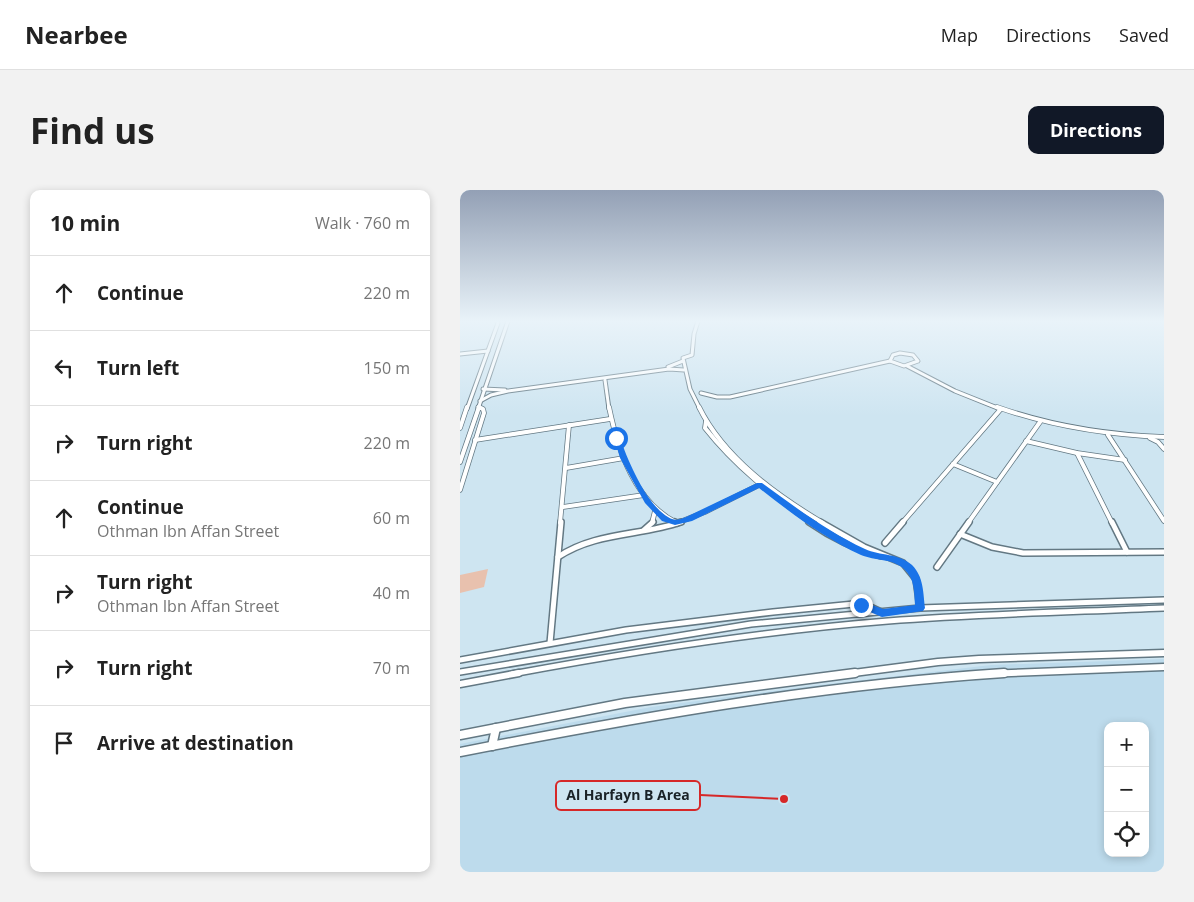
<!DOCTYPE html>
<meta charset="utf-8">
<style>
:root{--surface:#fff;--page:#f2f2f2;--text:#222;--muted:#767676;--line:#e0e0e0;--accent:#111827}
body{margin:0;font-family:"Open Sans",sans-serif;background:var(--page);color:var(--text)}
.controls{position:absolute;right:15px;bottom:15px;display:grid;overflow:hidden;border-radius:10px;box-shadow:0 2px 8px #0003}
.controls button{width:45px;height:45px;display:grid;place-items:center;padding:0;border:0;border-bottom:1px solid var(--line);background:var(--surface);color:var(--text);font:25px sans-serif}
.stop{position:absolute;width:15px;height:15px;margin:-11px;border:4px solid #1a73e8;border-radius:50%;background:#fff}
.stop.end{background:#1a73e8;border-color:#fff;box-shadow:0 1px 5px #0008}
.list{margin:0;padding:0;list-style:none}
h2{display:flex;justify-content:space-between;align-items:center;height:65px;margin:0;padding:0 20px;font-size:21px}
h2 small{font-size:16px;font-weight:400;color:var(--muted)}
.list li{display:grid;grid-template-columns:32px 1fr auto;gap:15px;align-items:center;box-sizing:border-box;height:75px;padding:0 20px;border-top:1px solid var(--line)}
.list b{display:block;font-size:19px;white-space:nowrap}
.list p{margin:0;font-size:16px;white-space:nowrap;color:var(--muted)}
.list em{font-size:16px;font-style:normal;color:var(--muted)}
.icon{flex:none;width:28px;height:28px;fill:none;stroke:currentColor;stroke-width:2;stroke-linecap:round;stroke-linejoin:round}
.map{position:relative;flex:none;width:704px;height:682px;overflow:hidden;border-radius:10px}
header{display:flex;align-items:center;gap:30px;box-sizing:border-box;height:70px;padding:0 25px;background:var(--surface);border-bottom:1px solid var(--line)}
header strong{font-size:24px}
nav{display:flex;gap:28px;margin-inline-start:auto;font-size:18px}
.intro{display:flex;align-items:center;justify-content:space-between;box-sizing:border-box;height:120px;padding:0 30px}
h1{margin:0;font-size:35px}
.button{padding:12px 22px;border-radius:10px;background:var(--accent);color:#fff;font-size:18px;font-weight:700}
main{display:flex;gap:30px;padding:0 30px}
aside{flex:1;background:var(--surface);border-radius:10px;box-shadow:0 2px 8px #0003}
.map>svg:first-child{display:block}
.built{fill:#bddbec;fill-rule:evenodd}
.green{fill:#e8c1ae}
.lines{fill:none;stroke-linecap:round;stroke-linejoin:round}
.street-far3-casing{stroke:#637883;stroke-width:5}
.street-far2-casing{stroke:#637883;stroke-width:5.5}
.street-far1-casing{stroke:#637883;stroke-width:8}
.street-casing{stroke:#637883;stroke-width:9}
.secondary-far1-casing{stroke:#637883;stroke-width:9}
.secondary-casing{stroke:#637883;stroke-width:11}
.street-far3{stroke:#fff;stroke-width:3}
.street-far2{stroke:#fff;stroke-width:4}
.street-far1{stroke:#fff;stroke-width:5}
.street{stroke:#fff;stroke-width:6}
.secondary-far1{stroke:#fff;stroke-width:6}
.secondary{stroke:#fff;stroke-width:8}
.route{fill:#1a73e8}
.leader{fill:none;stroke:#d62828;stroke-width:2}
.callout-dot{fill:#d62828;stroke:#cee5f1;stroke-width:2}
.callout{fill:#cee5f1;stroke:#d62828;stroke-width:2}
.callout-label{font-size:14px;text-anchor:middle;font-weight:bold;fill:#1a2227}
</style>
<header>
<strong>Nearbee</strong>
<nav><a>Map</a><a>Directions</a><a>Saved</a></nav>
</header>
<div class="intro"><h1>Find us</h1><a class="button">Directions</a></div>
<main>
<aside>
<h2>10 min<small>Walk · 760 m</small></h2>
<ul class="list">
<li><svg class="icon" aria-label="ahead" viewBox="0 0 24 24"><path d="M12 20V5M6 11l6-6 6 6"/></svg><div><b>Continue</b></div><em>220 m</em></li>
<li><svg class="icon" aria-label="left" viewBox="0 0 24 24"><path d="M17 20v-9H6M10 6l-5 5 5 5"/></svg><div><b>Turn left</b></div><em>150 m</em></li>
<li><svg class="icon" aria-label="right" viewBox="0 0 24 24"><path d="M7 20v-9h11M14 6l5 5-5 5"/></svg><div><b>Turn right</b></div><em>220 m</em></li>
<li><svg class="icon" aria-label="ahead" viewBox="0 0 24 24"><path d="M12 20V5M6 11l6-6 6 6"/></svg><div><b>Continue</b><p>Othman Ibn Affan Street</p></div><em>60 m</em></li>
<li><svg class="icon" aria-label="right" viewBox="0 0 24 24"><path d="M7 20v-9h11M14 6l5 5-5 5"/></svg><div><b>Turn right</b><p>Othman Ibn Affan Street</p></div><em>40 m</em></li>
<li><svg class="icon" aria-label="right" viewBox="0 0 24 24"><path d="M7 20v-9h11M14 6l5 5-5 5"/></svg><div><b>Turn right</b></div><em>70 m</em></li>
<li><svg class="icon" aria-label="arrive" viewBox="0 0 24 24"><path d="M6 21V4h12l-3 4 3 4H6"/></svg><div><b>Arrive at destination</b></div></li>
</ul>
</aside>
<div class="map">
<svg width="704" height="682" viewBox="0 0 704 682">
<rect width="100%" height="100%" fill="#cee5f1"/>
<!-- built -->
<path class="built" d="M 704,469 L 704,682 L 0,682 L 0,554 L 191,517 L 351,496 L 531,475 ZM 648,536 L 685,536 L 685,663 L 648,663 Z"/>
<!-- green -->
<path class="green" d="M 28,379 L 24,397 L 0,403 L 0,385 Z"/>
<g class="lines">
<defs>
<g id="street-far3">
<path d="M 238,131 L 234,144 L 232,165 L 223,168 L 230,199 L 240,219"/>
<path d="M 440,163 L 453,165 L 458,171 L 444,176 L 430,171 L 433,165 Z"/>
<path d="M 0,164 L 28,161"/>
<path d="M 447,176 L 495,201 L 540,219"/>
<path d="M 208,177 L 223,171"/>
<path d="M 145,190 L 149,219"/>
<path d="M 23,199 L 45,200"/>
<path d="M 241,203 L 257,207 L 270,207 L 430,171"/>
<path d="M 20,211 L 31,205 L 48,201 L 209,179 L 224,180"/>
<path d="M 18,217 L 22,219"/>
<path d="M 7,219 L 38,133"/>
<path d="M 18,219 L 48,131"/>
</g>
<g id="street-far2">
<path d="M 149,217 C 158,261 175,312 217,333"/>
<path d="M 239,217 C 264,268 316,305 363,333"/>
<path d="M 537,217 C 591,236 647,245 704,247"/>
<path d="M 246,231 L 245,238 C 275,276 312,305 351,333"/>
<path d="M 0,238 L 7,217"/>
<path d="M 648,245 L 704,331"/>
<path d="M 690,248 L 698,252 L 704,259"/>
<path d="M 15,250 L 150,229"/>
<path d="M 566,251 L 617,263 L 665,270"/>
<path d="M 617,263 L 652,333"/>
<path d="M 0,272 L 19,217"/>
<path d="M 493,274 L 537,292"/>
<path d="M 106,278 L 164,268"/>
<path d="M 0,300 L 24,223 L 23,219 L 19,217"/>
<path d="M 103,317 L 184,305"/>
<path d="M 100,333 L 109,235"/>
<path d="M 192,333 L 195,321"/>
<path d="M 217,333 L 245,322 L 299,295"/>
<path d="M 442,333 L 540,220"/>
<path d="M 508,333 L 580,232"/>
</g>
<g id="street-far1">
<path d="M 215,332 L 217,333"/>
<path d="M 349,332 C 372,348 395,359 421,366"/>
<path d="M 360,332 L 404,357 L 443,373 L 456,389 L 460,418"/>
<path d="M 652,332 L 667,362"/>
<path d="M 184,340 L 193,332"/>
<path d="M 500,344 L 532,357 L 563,363 L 704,362"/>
<path d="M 425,353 L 443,332"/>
<path d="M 98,367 C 135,342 180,346 221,332"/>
<path d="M 477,377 L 509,332"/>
<path d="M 90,453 L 101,332"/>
<path d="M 0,470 L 166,440 L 313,422 L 394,414 L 408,416 L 421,422"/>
<path d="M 0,482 L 291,434 L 460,418 L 704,410"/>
<path d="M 52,484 C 176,461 302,441 428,431 C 519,424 612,422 704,418"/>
</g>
<path id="street" d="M 0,494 L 59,483"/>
<g id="secondary-far1">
<path d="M 386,484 L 478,472 L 519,469 L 704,463"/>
<path d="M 525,484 L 704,477"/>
</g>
<g id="secondary">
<path d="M 0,545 L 165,513 L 395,483"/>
<path d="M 32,556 L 36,538"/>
<path d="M 0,562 C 180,527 360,495 544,483"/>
</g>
</defs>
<!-- street-far3 casing -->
<use href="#street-far3" class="street-far3-casing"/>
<!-- street-far2 casing -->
<use href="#street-far2" class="street-far2-casing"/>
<!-- street-far1 casing -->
<use href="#street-far1" class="street-far1-casing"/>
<!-- street casing -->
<use href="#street" class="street-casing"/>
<!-- secondary-far1 casing -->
<use href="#secondary-far1" class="secondary-far1-casing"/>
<!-- secondary casing -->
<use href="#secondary" class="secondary-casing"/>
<!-- street-far3 -->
<use href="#street-far3" class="street-far3"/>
<!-- street-far2 -->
<use href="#street-far2" class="street-far2"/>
<!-- street-far1 -->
<use href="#street-far1" class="street-far1"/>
<!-- street -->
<use href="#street" class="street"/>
<!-- secondary-far1 -->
<use href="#secondary-far1" class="secondary-far1"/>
<!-- secondary -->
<use href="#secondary" class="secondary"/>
</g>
<!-- sky -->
<linearGradient id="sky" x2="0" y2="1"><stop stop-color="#93a0b5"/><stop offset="0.58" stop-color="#e9f3f9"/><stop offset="1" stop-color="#e9f3f9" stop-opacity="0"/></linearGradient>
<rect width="704" height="226" fill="url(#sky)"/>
<!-- route -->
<path class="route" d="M 154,247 L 160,248 C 168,271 186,314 208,327 C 214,331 219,330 226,327 L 297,293 L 302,293 C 335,317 368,342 405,359 C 420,366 439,363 452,375 C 464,387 463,403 465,418 L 463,421 L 422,427 L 398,417 L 398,412 L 401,411 L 423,419 L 455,415 C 454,402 455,389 444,379 C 432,368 415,371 401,365 C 364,348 331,323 299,298 L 232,331 L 215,335 L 202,331 L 185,313 L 160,268 Z"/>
<!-- callouts -->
<path class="leader" d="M324 609L240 605"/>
<circle class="callout-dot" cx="324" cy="609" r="5"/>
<rect class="callout" x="96" y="591" width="144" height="29" rx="5"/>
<g class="callout-label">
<text x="168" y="610">Al Harfayn B Area</text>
</g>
</svg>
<div class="controls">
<button>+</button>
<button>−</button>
<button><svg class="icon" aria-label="locate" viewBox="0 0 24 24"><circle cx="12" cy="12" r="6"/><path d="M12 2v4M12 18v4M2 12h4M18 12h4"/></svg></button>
</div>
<div class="stop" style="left:156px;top:248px"></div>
<div class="stop end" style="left:401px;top:415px"></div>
</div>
</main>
